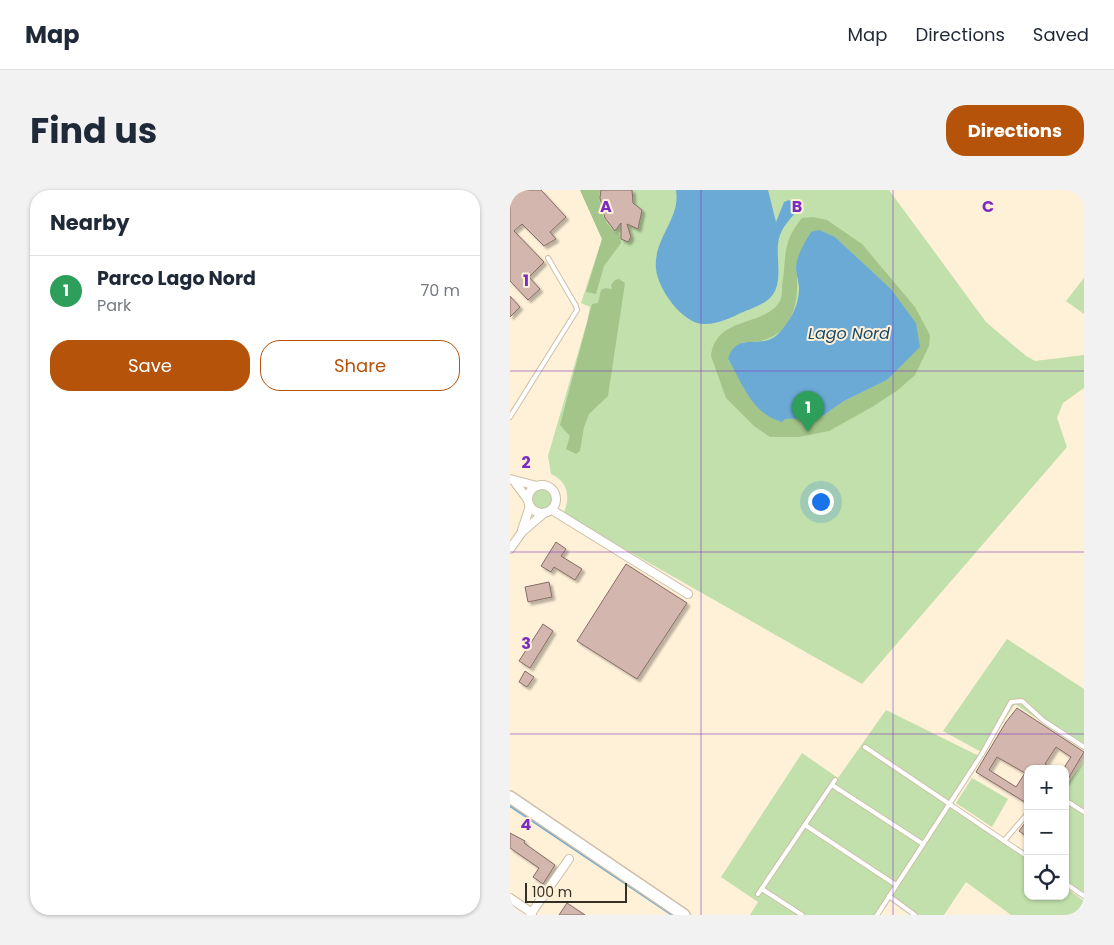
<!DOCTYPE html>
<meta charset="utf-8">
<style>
:root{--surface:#fff;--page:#f2f2f3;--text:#1f2937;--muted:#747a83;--line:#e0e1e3;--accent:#b45309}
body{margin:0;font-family:Poppins,sans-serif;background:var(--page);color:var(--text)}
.controls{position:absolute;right:15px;bottom:15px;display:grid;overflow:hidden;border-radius:10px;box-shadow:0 1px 4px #0004}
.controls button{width:45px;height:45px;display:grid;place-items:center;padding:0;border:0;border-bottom:1px solid var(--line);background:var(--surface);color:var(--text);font:25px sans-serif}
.scale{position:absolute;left:15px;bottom:12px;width:102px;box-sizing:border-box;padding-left:5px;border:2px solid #342e25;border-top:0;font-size:14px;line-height:18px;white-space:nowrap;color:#342e25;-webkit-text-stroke:4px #fff0d8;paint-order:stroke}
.you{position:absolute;left:310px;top:311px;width:18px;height:18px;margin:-12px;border:4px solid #fff;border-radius:50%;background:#1a73e8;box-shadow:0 0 0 8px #1a73e833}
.badge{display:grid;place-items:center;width:32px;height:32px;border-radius:50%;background:var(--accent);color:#fff;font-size:16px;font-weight:700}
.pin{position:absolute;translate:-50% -41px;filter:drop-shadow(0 1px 2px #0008)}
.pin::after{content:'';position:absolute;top:26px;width:18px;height:15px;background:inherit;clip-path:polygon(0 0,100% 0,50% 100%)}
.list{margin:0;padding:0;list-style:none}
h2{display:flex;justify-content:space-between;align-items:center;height:65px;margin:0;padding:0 20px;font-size:21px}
h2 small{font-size:16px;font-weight:400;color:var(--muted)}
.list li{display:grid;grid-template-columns:32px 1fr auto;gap:15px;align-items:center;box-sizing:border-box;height:70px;padding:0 20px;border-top:1px solid var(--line)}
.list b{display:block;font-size:19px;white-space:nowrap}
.list p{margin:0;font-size:16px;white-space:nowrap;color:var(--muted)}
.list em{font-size:16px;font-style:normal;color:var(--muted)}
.actions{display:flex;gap:10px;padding:15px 20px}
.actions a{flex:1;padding:11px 0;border:1px solid var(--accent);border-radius:20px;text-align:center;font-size:18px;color:var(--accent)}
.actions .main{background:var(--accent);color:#fff}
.icon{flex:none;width:28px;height:28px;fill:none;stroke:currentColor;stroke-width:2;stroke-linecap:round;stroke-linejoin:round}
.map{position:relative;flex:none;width:574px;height:725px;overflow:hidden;border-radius:20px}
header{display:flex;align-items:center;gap:30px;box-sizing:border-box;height:70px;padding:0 25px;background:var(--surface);border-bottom:1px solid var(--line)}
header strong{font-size:24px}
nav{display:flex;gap:28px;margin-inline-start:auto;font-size:18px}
.intro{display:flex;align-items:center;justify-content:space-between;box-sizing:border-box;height:120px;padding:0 30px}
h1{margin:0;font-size:35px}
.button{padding:12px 22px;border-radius:20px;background:var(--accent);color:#fff;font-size:18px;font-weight:700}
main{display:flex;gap:30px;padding:0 30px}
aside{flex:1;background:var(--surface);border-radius:20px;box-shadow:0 1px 4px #0004}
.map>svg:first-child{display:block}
.green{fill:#c1e0ab}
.forest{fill:#a3c589;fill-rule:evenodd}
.water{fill:#6caad6}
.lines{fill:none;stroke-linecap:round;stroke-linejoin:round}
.stream{stroke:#6caad6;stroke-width:2}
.building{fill:#d3b6ae;stroke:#866c65;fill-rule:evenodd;filter:url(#shadow)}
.lane-casing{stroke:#cebfa8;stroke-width:6}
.street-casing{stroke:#cebfa8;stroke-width:10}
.secondary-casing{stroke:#cebfa8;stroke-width:14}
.lane{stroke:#fff;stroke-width:4}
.street{stroke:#fff;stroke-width:8}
.secondary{stroke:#fff;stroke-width:11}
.grid{fill:none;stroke:#7b2cbf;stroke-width:1;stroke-opacity:0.55}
.labels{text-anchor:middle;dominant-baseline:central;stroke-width:4;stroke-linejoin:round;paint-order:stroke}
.water-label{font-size:16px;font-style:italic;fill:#1a4a68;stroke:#fff0d8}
.grid-label{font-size:16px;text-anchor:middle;font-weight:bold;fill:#7b2cbf;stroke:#fff0d8;stroke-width:4;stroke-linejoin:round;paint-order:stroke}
</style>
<header>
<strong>Map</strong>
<nav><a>Map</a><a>Directions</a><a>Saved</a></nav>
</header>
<div class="intro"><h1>Find us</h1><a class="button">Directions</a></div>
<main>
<aside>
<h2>Nearby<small></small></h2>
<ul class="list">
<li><span class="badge" style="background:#2e9e5b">1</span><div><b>Parco Lago Nord</b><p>Park</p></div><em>70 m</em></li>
</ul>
<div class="actions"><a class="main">Save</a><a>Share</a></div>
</aside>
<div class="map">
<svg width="574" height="725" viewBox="0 0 574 725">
<defs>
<filter id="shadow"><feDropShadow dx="3" dy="3" stdDeviation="1" flood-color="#0004"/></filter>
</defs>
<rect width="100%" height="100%" fill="#fff0d8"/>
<!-- green -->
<g class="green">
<path d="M 70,0 L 379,0 L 476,132 L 516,166 L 525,171 L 574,165 L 574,198 L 553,213 L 547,228 L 557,257 L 352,494 L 53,324 C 61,308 58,291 41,284 L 38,266 L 77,132 L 80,117 L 71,113 L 92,49 Z"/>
<path d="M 574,88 L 574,124 L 556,111 Z"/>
<circle cx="32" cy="309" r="10"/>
<path d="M 497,449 L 574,499 L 574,560 L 505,514 L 473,563 L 433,541 Z"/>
<path d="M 376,520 L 471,567 L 440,616 L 518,670 L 518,706 L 555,706 L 555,697 L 574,711 L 574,725 L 501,725 L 456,692 L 434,725 L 401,725 L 380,710 L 376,717 L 371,714 L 364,725 L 240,725 L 248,712 L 211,687 L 292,563 L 328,588 Z"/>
<path d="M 574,571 L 574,707 L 555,693 L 555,597 Z"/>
<path d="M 462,588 L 498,609 L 482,637 L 446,613 Z"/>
</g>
<!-- forest -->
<g class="forest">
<path d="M 70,0 L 90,0 C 88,18 94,36 110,45 L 111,53 L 94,76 L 86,104 L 76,102 L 92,49 Z"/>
<path d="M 303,27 L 317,30 L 352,54 L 405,117 L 420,145 L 419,156 L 405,185 L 388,200 L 362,217 L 319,241 L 289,247 L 260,247 L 244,236 L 216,208 L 201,166 C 206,125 254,138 270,111 C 272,107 272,101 272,96 C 277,67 271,53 292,28 ZM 325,47 L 380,98 L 404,162 L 377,190 L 334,211 L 314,225 L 307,228 L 275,229 L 226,182 L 218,170 L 233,152 C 281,154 291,117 286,76 Z"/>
<path d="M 109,89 L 115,93 L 98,206 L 79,224 L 74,237 L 70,261 L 66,264 L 56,259 L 60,246 L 50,235 L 82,114 L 88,113 L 91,100 L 95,98 L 102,99 L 101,95 L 105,90 Z"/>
</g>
<!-- water -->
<g class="water">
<path d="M 166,0 L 258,0 L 266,32 L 274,12 L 279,10 L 287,16 L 288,20 C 282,27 273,36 270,45 C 263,64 276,91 260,108 C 254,114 242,119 233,122 C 222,127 207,135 193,134 C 172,133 148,99 146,79 C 143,48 171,29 166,0 Z"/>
<path d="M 309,40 L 325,47 L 380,98 L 406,133 L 410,157 L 377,190 L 334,211 L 314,225 L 307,228 L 275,229 L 272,232 C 241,223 233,194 218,169 C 227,140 251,161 268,144 C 280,132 290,114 289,96 C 288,90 286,83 286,77 C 287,65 295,52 301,42 Z"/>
</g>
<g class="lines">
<!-- stream -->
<path class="stream" d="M 0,616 L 162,725"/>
</g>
<!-- building -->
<g class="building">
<path d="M 0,0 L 31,0 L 56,27 L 40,42 L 46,49 L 34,56 L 12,34 L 4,41 L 34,72 L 19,87 L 30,99 L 18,110 L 0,91 Z"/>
<path d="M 91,0 L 122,0 L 123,13 L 132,20 L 128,39 L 117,34 L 121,47 L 118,52 L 111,49 L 111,33 L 105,41 L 95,28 L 90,8 Z"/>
<path d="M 0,106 L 10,117 L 0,127 Z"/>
<path d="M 46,352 L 56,359 L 51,366 L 72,379 L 65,390 L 44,377 L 41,382 L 31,376 Z"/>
<path d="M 116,374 L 177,413 L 127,489 L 67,451 Z"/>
<path d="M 39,392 L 42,407 L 18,412 L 15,397 Z"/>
<path d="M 33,434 L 43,441 L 20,478 L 9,471 Z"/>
<path d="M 15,481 L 24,487 L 17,497 L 9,492 Z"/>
<path d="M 507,518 L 574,562 L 555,594 L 555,576 L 561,567 L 546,557 L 535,574 L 543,579 L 518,579 L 518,614 L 466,582 L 496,532 ZM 487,567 L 515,583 L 506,597 L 479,580 Z"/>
<path d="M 518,629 L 518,643 L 516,646 L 509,641 Z"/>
<path d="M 0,643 L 15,651 L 14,653 L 45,675 L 33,694 L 23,687 L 29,678 L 0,658 Z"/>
<path d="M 57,713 L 75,725 L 49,725 Z"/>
</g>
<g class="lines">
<defs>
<g id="lane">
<path d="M 0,227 L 67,120 L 66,116 L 38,68"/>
<path d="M 355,557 L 518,667"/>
<path d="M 322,595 L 413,654"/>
<path d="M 555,610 L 574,622"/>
<path d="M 295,635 L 386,695"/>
<path d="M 494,651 L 518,623"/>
<path d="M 555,693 L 574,706"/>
<path d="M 252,699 L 292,725"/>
<path d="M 248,704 L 325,590"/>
<path d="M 379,706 L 405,725"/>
<path d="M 367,725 L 472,564 L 501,512 L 512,511 L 534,531 L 574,557"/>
</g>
<g id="street">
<path d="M 0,289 L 27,296"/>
<path d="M 4,291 L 18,310"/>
<circle cx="32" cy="309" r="14"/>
<path d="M 42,320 L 178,404"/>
<path d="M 12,340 L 20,316"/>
<path d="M 0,359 L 12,342 L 33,324"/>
<path d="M 0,708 L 22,723"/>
<path d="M 20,725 L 59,669"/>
</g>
<path id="secondary" d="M 0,607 L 174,725"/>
</defs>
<!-- lane casing -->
<use href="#lane" class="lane-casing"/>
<!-- street casing -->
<use href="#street" class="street-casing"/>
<!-- secondary casing -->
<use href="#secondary" class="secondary-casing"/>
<!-- lane -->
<use href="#lane" class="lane"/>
<!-- street -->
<use href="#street" class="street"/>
<!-- secondary -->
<use href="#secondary" class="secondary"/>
</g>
<!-- grid -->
<path class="grid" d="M 191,0 L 191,725M 383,0 L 383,725M 0,181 L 574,181M 0,362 L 574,362M 0,544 L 574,544"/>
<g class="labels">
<!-- water labels -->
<g class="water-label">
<text x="339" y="143">Lago Nord</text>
</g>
</g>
<g class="grid-label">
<text x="96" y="22">A</text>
<text x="287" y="22">B</text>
<text x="478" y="22">C</text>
<text x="16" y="96">1</text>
<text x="16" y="278">2</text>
<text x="16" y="459">3</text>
<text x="16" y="640">4</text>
</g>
</svg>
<div class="controls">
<button>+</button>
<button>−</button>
<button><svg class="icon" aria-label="locate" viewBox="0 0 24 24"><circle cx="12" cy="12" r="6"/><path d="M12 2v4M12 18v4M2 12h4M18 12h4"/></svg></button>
</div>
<div class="scale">100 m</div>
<div class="you"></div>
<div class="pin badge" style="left:298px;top:242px;background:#2e9e5b">1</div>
</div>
</main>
